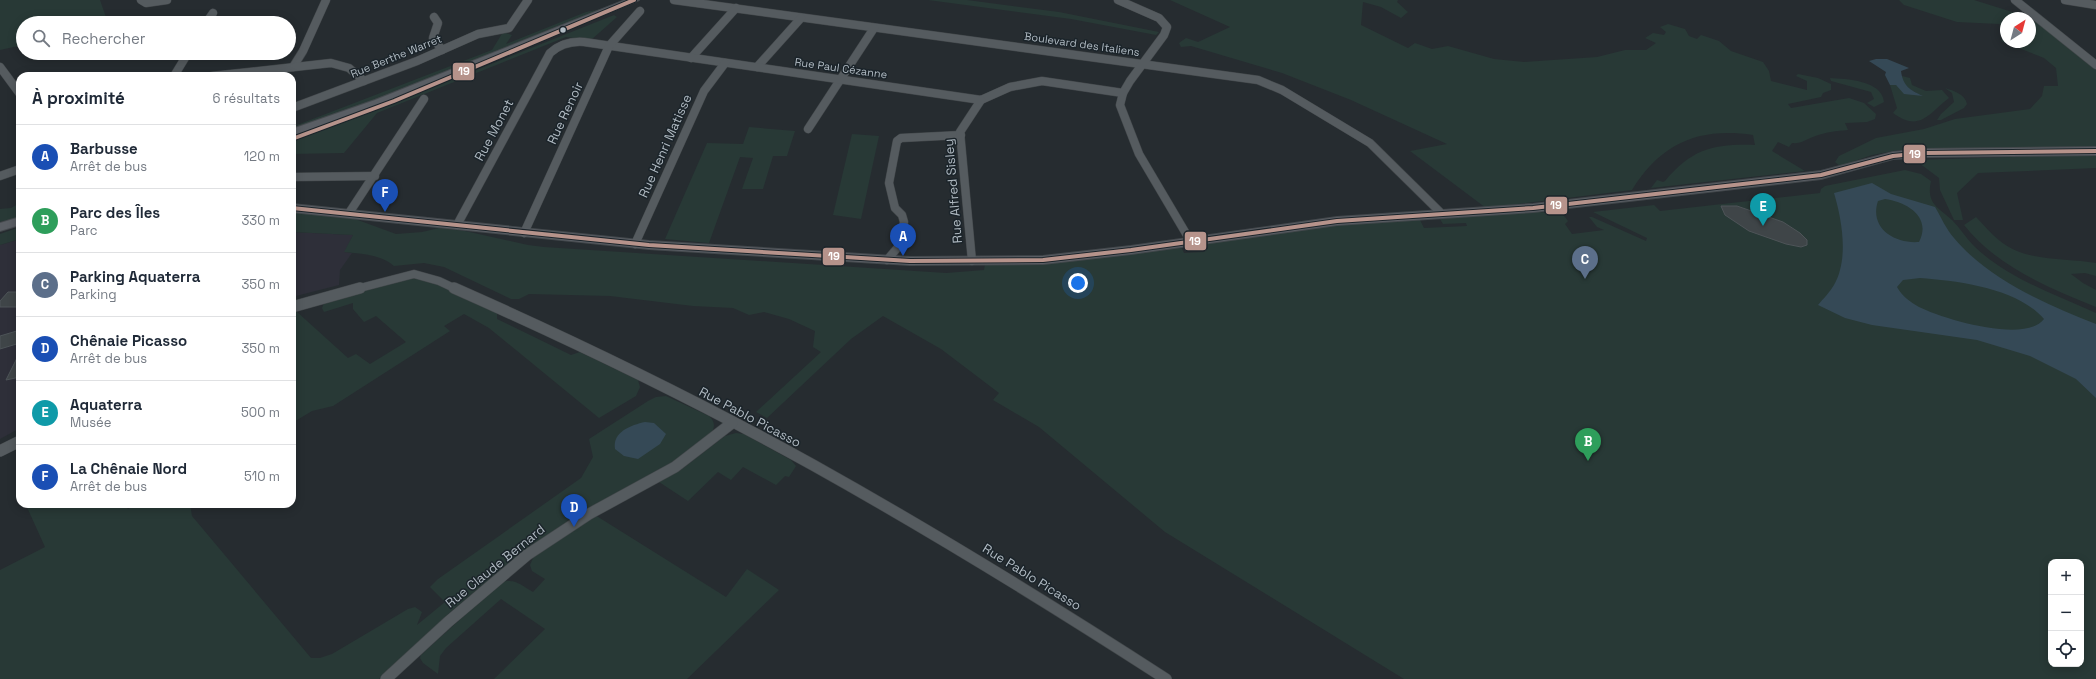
<!DOCTYPE html>
<html lang="fr">
<meta charset="utf-8">
<style>
:root{--surface:#fff;--page:#f2f2f3;--text:#1f2937;--muted:#747a83;--line:#e0e1e3;--accent:#b45309}
body{margin:0;font-family:"Space Grotesk",sans-serif;background:var(--page);color:var(--text)}
.controls{position:absolute;right:12px;bottom:12px;display:grid;overflow:hidden;border-radius:8px;box-shadow:0 2px 10px #0003}
.controls button{width:36px;height:36px;display:grid;place-items:center;padding:0;border:0;border-bottom:1px solid var(--line);background:var(--surface);color:var(--text);font:20px sans-serif}
.compass{position:absolute;left:2000px;top:12px;width:36px;height:36px;border-radius:50%;background:var(--surface);box-shadow:0 2px 10px #0003;rotate:36deg}
.you{position:absolute;left:1078px;top:283px;width:14px;height:14px;margin:-10px;border:3px solid #fff;border-radius:50%;background:#1a73e8;box-shadow:0 0 0 6px #1a73e833}
.badge{display:grid;place-items:center;width:26px;height:26px;border-radius:50%;background:var(--accent);color:#fff;font-size:13px;font-weight:700}
.pin{position:absolute;translate:-50% -33px;filter:drop-shadow(0 1px 2px #0008)}
.pin::after{content:'';position:absolute;top:21px;width:14px;height:12px;background:inherit;clip-path:polygon(0 0,100% 0,50% 100%)}
.list{margin:0;padding:0;list-style:none}
h2{display:flex;justify-content:space-between;align-items:center;height:52px;margin:0;padding:0 16px;font-size:17px}
h2 small{font-size:13px;font-weight:400;color:var(--muted)}
.list li{display:grid;grid-template-columns:26px 1fr auto;gap:12px;align-items:center;box-sizing:border-box;height:64px;padding:0 16px;border-top:1px solid var(--line)}
.list b{display:block;font-size:15px;white-space:nowrap}
.list p{margin:0;font-size:13px;white-space:nowrap;color:var(--muted)}
.list em{font-size:13px;font-style:normal;color:var(--muted)}
.icon{flex:none;width:22px;height:22px;fill:none;stroke:currentColor;stroke-width:2;stroke-linecap:round;stroke-linejoin:round}
.map{position:relative;flex:none;width:2096px;height:679px;overflow:hidden}
.search{position:absolute;background:var(--surface);box-shadow:0 2px 10px #0003;left:16px;top:16px;width:280px;height:44px;display:flex;align-items:center;gap:10px;box-sizing:border-box;padding:0 14px;border-radius:22px;color:var(--muted);font-size:15px}
.panel{position:absolute;background:var(--surface);box-shadow:0 2px 10px #0003;left:16px;top:72px;width:280px;height:436px;border-radius:12px}
.map>svg:first-child{display:block}
.medical{fill:#2e2f39}
.green{fill:#283936;fill-rule:evenodd}
.water{fill:#354956;fill-rule:evenodd}
.building{fill:#3f4548;stroke:#4e5458}
.lines{fill:none;stroke-linecap:round;stroke-linejoin:round}
.street-far1-casing{stroke:#42474a;stroke-width:9}
.street-casing{stroke:#42474a;stroke-width:12}
.secondary-casing{stroke:#44494d;stroke-width:2}
.street-far1{stroke:#555b5f;stroke-width:8}
.street{stroke:#555b5f;stroke-width:11}
.secondary{fill:#5a5e64;fill-rule:evenodd}
.bus-1-casing{stroke:#1b242a;stroke-width:6}
.bus-1{stroke:#b6938b;stroke-width:4}
.bus-dot{fill:#b0bac2;stroke:#1b242a;stroke-width:1.5}
.labels{text-anchor:middle;dominant-baseline:central;stroke-width:3;stroke-linejoin:round;paint-order:stroke}
.far-street-label{font-size:11px;fill:#b0bac2;stroke:#1b242a}
.street-label{font-size:13px;fill:#b0bac2;stroke:#1b242a}
.line-badge{stroke:#1b242a;stroke-width:1.5}
.badge-label{font-size:11px;text-anchor:middle;font-weight:bold;fill:#fff}
</style>
<div class="map">
<svg width="2096" height="679" viewBox="0 0 2096 679">
<rect width="100%" height="100%" fill="#262c30"/>
<!-- medical -->
<g class="medical">
<path d="M 292,232 L 353,235 L 345,252 L 352,253 L 340,270 L 339,285 L 292,297 Z"/>
<path d="M 20,239 L 20,428 L 0,439 L 0,245 Z"/>
</g>
<!-- green -->
<g class="green">
<path d="M 0,0 L 100,0 L 108,23 L 23,23 L 23,45 L 0,50 Z"/>
<path d="M 928,0 L 967,0 L 1059,12 L 1159,32 L 1156,35 L 1071,19 Z"/>
<path d="M 1170,0 L 1398,0 L 1397,2 L 1408,12 L 1401,18 L 1381,7 L 1363,2 L 1361,25 L 1408,48 L 1415,43 L 1432,49 L 1448,46 L 1494,59 L 1524,62 L 1597,57 L 1625,50 L 1646,50 L 1656,43 L 1645,38 L 1653,33 L 1664,35 L 1666,32 L 1660,27 L 1668,24 L 1685,29 L 1689,36 L 1697,39 L 1701,35 L 1719,41 L 1731,51 L 1763,62 L 1769,71 L 1771,81 L 1807,90 L 1807,81 L 1796,76 L 1798,74 L 1818,78 L 1831,84 L 1831,90 L 1823,93 L 1821,97 L 1788,104 L 1791,108 L 1849,98 L 1864,103 L 1876,114 L 1875,119 L 1867,122 L 1845,123 L 1848,130 C 1837,131 1825,132 1813,137 C 1805,140 1801,144 1792,143 L 1789,147 L 1778,142 L 1772,151 L 1805,171 L 1651,188 L 1657,180 L 1663,182 L 1665,181 C 1693,148 1714,144 1755,145 L 1753,135 C 1699,127 1661,143 1632,190 L 1486,208 L 1410,151 L 1447,144 L 1351,100 L 1282,73 L 1191,46 L 1181,47 L 1179,43 L 1186,38 L 1198,42 L 1230,27 Z"/>
<path d="M 1899,0 L 1974,0 L 2025,16 L 2029,16 L 2096,69 L 2096,168 L 1978,173 L 1957,193 L 1963,220 L 1954,220 L 1940,190 L 1939,178 L 1915,160 L 2012,157 L 2003,150 L 1899,150 L 1872,155 L 1840,166 L 1835,162 L 1839,156 L 1876,138 L 1924,129 L 1955,119 L 2030,109 L 2042,96 L 2044,86 L 2058,86 L 2056,68 L 2044,58 L 2001,41 L 2006,35 L 2006,42 L 2030,42 L 2030,18 L 2006,18 L 2006,28 L 1999,24 L 1957,22 L 1904,5 Z"/>
<path d="M 606,8 L 407,88 L 292,131 L 292,127 L 492,50 L 503,32 L 512,35 L 506,44 L 586,12 Z"/>
<path d="M 614,15 L 617,17 L 591,40 L 566,37 L 377,113 L 344,153 L 292,154 L 292,141 L 416,94 Z"/>
<path d="M 1902,76 L 1910,78 L 1912,85 L 1926,91 L 1942,90 L 1949,98 C 1929,113 1920,133 1893,113 L 1897,108 L 1890,85 L 1896,85 L 1921,96 C 1913,90 1903,88 1902,76 Z"/>
<path d="M 1830,78 C 1846,79 1882,80 1884,102 L 1874,107 L 1867,103 L 1874,99 L 1871,92 L 1831,81 Z"/>
<path d="M 1945,88 C 1954,91 1965,94 1967,104 L 1964,108 L 1941,120 L 1937,120 L 1941,114 L 1954,102 L 1952,93 Z"/>
<path d="M 749,127 L 795,131 L 787,156 L 773,156 L 763,189 L 742,189 L 753,158 L 740,157 L 709,243 L 665,239 L 707,143 L 743,144 Z"/>
<path d="M 852,134 L 879,136 L 861,219 L 833,215 Z"/>
<path d="M 1905,170 L 1921,174 L 1931,181 C 1926,204 1938,207 1952,220 C 1960,228 1966,238 1974,246 C 2007,278 2054,294 2096,313 L 2096,679 L 1404,679 L 1165,532 L 1039,427 L 993,400 L 999,393 L 941,349 L 883,316 L 851,339 L 767,418 L 756,412 L 821,352 L 813,347 L 815,331 L 789,319 L 764,312 L 749,315 L 733,308 L 693,306 L 610,296 L 529,294 L 519,299 L 511,299 L 444,267 L 424,263 L 394,266 C 380,254 362,254 344,252 L 353,235 L 292,232 L 292,211 L 327,214 L 330,217 L 355,219 L 396,234 L 422,232 L 439,228 L 465,231 L 528,245 L 544,247 L 946,273 L 984,270 L 985,264 L 1180,245 L 1184,253 L 1204,252 L 1208,248 L 1204,243 L 1330,225 L 1419,218 L 1424,228 L 1467,226 L 1466,223 L 1443,224 L 1440,219 L 1537,211 C 1551,216 1557,205 1568,221 L 1565,224 L 1572,234 L 1604,230 L 1597,227 L 1589,217 L 1592,217 L 1646,241 L 1647,238 L 1593,212 L 1654,205 L 1660,211 L 1820,193 L 1821,189 L 1825,186 ZM 2051,562 L 2081,562 L 2081,664 L 2051,664 Z"/>
<path d="M 20,203 L 20,217 L 0,222 L 0,209 L 11,208 Z"/>
<path d="M 1976,217 C 1984,225 1991,234 2000,241 C 2025,262 2066,258 2096,263 L 2096,276 L 2085,273 L 2071,274 L 2083,283 L 2096,290 L 2096,307 C 2049,288 1996,266 1964,225 Z"/>
<path d="M 20,227 L 20,239 L 0,245 L 0,234 Z"/>
<path d="M 400,279 L 428,279 L 497,313 L 497,319 L 571,355 L 580,352 L 638,380 L 640,387 L 636,396 L 599,418 L 489,328 L 464,314 L 444,326 L 450,331 L 333,406 L 312,411 L 292,423 L 292,312 L 296,311 L 348,358 L 356,354 L 370,364 L 406,342 L 376,316 L 364,322 L 353,309 L 353,303 L 324,312 L 322,308 L 325,301 Z"/>
<path d="M 666,396 L 709,416 C 723,429 704,440 694,449 L 501,571 L 454,609 L 379,679 L 0,679 L 0,570 L 45,547 L 26,505 L 28,504 L 124,504 L 128,509 L 136,504 L 190,504 L 192,516 L 311,658 L 320,658 L 332,654 L 408,609 L 415,607 L 422,612 L 417,625 L 445,602 L 430,587 L 438,579 L 581,478 L 593,457 L 589,439 L 648,401 L 656,397 Z"/>
<path d="M 736,433 L 744,434 L 791,460 L 796,466 L 789,477 L 785,476 L 776,485 L 743,467 L 731,480 L 718,472 L 688,501 L 659,482 L 682,469 L 725,436 Z"/>
<path d="M 595,515 L 726,597 L 747,569 L 779,590 L 687,679 L 494,679 L 545,629 L 501,599 L 446,648 L 440,656 L 438,674 L 423,663 L 420,658 L 421,655 L 500,583 C 514,577 521,585 533,592 L 545,579 L 532,571 L 530,565 L 534,556 Z"/>
</g>
<!-- water -->
<g class="water">
<path d="M 1876,59 L 1887,59 L 1909,68 L 1901,71 C 1903,86 1910,90 1923,96 L 1904,94 L 1896,85 L 1890,85 L 1885,75 L 1886,72 L 1869,61 Z"/>
<path d="M 1872,183 L 1891,194 L 1935,207 C 1941,217 1946,229 1954,238 C 1989,280 2046,304 2096,324 L 2096,398 L 2076,379 L 2030,356 L 1977,340 L 1872,325 L 1845,318 L 1818,305 C 1823,299 1830,292 1834,285 C 1849,259 1842,220 1834,193 ZM 1885,199 C 1907,202 1932,217 1919,242 C 1894,244 1869,228 1878,201 ZM 1920,278 C 1959,281 2017,288 2044,319 C 2026,344 1943,319 1919,307 C 1910,302 1902,296 1897,287 L 1903,280 Z"/>
<path d="M 645,422 L 654,423 L 666,434 L 660,444 L 638,459 L 624,456 L 615,449 C 612,432 631,425 645,422 Z"/>
</g>
<!-- building -->
<g class="building">
<path d="M 1721,206 L 1737,206 L 1783,222 L 1800,233 L 1807,240 L 1807,245 L 1801,247 L 1786,244 L 1749,231 L 1725,215 Z"/>
<path d="M 8,292 L 20,292 L 20,307 L 0,307 L 0,301 Z"/>
<path d="M 20,330 L 20,343 L 0,349 L 0,336 Z"/>
<path d="M 20,352 L 20,377 L 6,380 Z"/>
</g>
<g class="lines">
<defs>
<g id="street-far1">
<path d="M 141,0 L 146,3 L 167,0"/>
<path d="M 674,0 L 1258,80 L 1282,90 L 1370,143 L 1442,214"/>
<path d="M 1118,0 L 1159,18 L 1167,27 L 1164,35 L 1130,81 L 1123,93 L 1120,105 L 1139,154 L 1191,242"/>
<path d="M 2015,0 L 2096,65"/>
<path d="M 2065,0 L 2096,5"/>
<path d="M 434,17 L 438,23 L 433,38 L 442,50"/>
<path d="M 206,23 L 213,13"/>
<path d="M 691,58 L 736,8"/>
<path d="M 0,67 L 20,94"/>
<path d="M 293,67 L 303,51 L 326,0"/>
<path d="M 757,67 L 801,18"/>
<path d="M 174,76 L 188,53"/>
<path d="M 212,76 L 331,63 L 349,68 L 364,81"/>
<path d="M 292,108 L 417,61 L 478,34 L 509,28 L 528,0"/>
<path d="M 808,129 L 874,28"/>
<path d="M 0,176 L 20,169"/>
<path d="M 292,177 L 375,176"/>
<path d="M 349,213 L 424,99"/>
<path d="M 457,225 L 550,53 C 560,44 571,41 584,42 L 981,100 L 1010,87 L 1042,81 L 1123,93"/>
<path d="M 524,233 L 609,46 L 640,11"/>
<path d="M 635,244 L 704,91 L 725,63"/>
<path d="M 887,260 L 899,246 L 904,222 L 902,215 L 895,208 L 889,183 L 897,141 L 901,138 L 961,135"/>
<path d="M 972,261 L 960,132 L 981,100"/>
<path d="M 356,289 L 414,274 L 439,281 L 456,289"/>
</g>
<g id="street">
<path d="M 454,288 C 576,342 696,400 813,465 C 933,532 1050,604 1166,679"/>
<path d="M 292,307 L 360,288"/>
<path d="M 0,451 L 20,441"/>
<path d="M 386,679 L 448,622 L 527,555 L 589,514 L 675,467 L 732,423"/>
</g>
<g id="secondary">
<path d="M 625,0 L 639,0 L 383,104 L 292,136 L 292,129 L 375,100 Z"/>
<path d="M 2096,147 L 2096,155 L 1924,157 L 1893,159 L 1821,179 L 1533,212 L 1337,225 L 1131,254 L 1043,264 L 910,265 L 649,249 L 292,212 L 292,204 L 649,241 L 910,257 L 1043,256 L 1131,246 L 1337,217 L 1533,204 L 1821,171 L 1893,152 L 1924,149 Z"/>
<path d="M 20,217 L 20,225 L 0,231 L 0,223 Z"/>
</g>
</defs>
<!-- street-far1 casing -->
<use href="#street-far1" class="street-far1-casing"/>
<!-- street casing -->
<use href="#street" class="street-casing"/>
<!-- secondary casing -->
<use href="#secondary" class="secondary-casing"/>
<!-- street-far1 -->
<use href="#street-far1" class="street-far1"/>
<!-- street -->
<use href="#street" class="street"/>
<!-- secondary -->
<use href="#secondary" class="secondary"/>
<defs>
<g id="bus-1">
<path d="M 292,139 L 394,101 L 634,0"/>
<path d="M 292,208 L 649,245 L 910,261 L 1043,260 L 1131,250 L 1337,221 L 1533,208 L 1821,175 L 1893,156 L 1924,153 L 2096,151"/>
</g>
</defs>
<!-- bus-1 casing -->
<use href="#bus-1" class="bus-1-casing"/>
<!-- bus-1 -->
<use href="#bus-1" class="bus-1"/>
</g>
<!-- markers -->
<circle class="bus-dot" cx="563" cy="30" r="3.5"/>
<g class="labels">
<!-- far-street labels -->
<g class="far-street-label">
<text transform="translate(1082 44) rotate(8)">Boulevard des Italiens</text>
<text transform="translate(396 56) rotate(-22)">Rue Berthe Warret</text>
<text transform="translate(841 68) rotate(8)">Rue Paul Cézanne</text>
</g>
<!-- street labels -->
<g class="street-label">
<text transform="translate(565 113) rotate(-65)">Rue Renoir</text>
<text transform="translate(494 130) rotate(-62)">Rue Monet</text>
<text transform="translate(665 146) rotate(-66)">Rue Henri Matisse</text>
<text transform="translate(953 191) rotate(-95)">Rue Alfred Sisley</text>
<text transform="translate(750 417) rotate(28)">Rue Pablo Picasso</text>
<text transform="translate(495 566) rotate(-39)">Rue Claude Bernard</text>
<text transform="translate(1032 577) rotate(32)">Rue Pablo Picasso</text>
</g>
</g>
<g class="line-badge">
<rect x="452" y="62" width="23" height="19" rx="4" fill="#b6938b"/>
<rect x="1903" y="144" width="23" height="20" rx="4" fill="#b6938b"/>
<rect x="1545" y="196" width="23" height="19" rx="4" fill="#b6938b"/>
<rect x="1184" y="231" width="23" height="20" rx="4" fill="#b6938b"/>
<rect x="822" y="247" width="23" height="19" rx="4" fill="#b6938b"/>
</g>
<g class="badge-label">
<text x="464" y="75">19</text>
<text x="1915" y="158">19</text>
<text x="1556" y="209">19</text>
<text x="1195" y="245">19</text>
<text x="834" y="260">19</text>
</g>
</svg>
<div class="controls">
<button>+</button>
<button>−</button>
<button><svg class="icon" aria-label="locate" viewBox="0 0 24 24"><circle cx="12" cy="12" r="6"/><path d="M12 2v4M12 18v4M2 12h4M18 12h4"/></svg></button>
</div>
<svg class="compass" viewBox="-18 -18 36 36"><path d="M0-13l5 13h-10z" fill="#e53935"/><path d="M0 13l5-13h-10z" fill="#747a83"/></svg>
<div class="you"></div>
<div class="pin badge" style="left:903px;top:256px;background:#1a4fb4">A</div>
<div class="pin badge" style="left:1588px;top:461px;background:#2e9e5b">B</div>
<div class="pin badge" style="left:1585px;top:279px;background:#5c6f8a">C</div>
<div class="pin badge" style="left:574px;top:527px;background:#1a4fb4">D</div>
<div class="pin badge" style="left:1763px;top:226px;background:#0f9aa8">E</div>
<div class="pin badge" style="left:385px;top:212px;background:#1a4fb4">F</div>
<div class="search"><svg class="icon" aria-label="search" viewBox="0 0 24 24"><circle cx="10" cy="10" r="6"/><path d="M15 15l6 6"/></svg>Rechercher</div>
<section class="panel">
<h2>À proximité<small>6 résultats</small></h2>
<ul class="list">
<li><span class="badge" style="background:#1a4fb4">A</span><div><b>Barbusse</b><p>Arrêt de bus</p></div><em>120 m</em></li>
<li><span class="badge" style="background:#2e9e5b">B</span><div><b>Parc des Îles</b><p>Parc</p></div><em>330 m</em></li>
<li><span class="badge" style="background:#5c6f8a">C</span><div><b>Parking Aquaterra</b><p>Parking</p></div><em>350 m</em></li>
<li><span class="badge" style="background:#1a4fb4">D</span><div><b>Chênaie Picasso</b><p>Arrêt de bus</p></div><em>350 m</em></li>
<li><span class="badge" style="background:#0f9aa8">E</span><div><b>Aquaterra</b><p>Musée</p></div><em>500 m</em></li>
<li><span class="badge" style="background:#1a4fb4">F</span><div><b>La Chênaie Nord</b><p>Arrêt de bus</p></div><em>510 m</em></li>
</ul>
</section>
</div>
